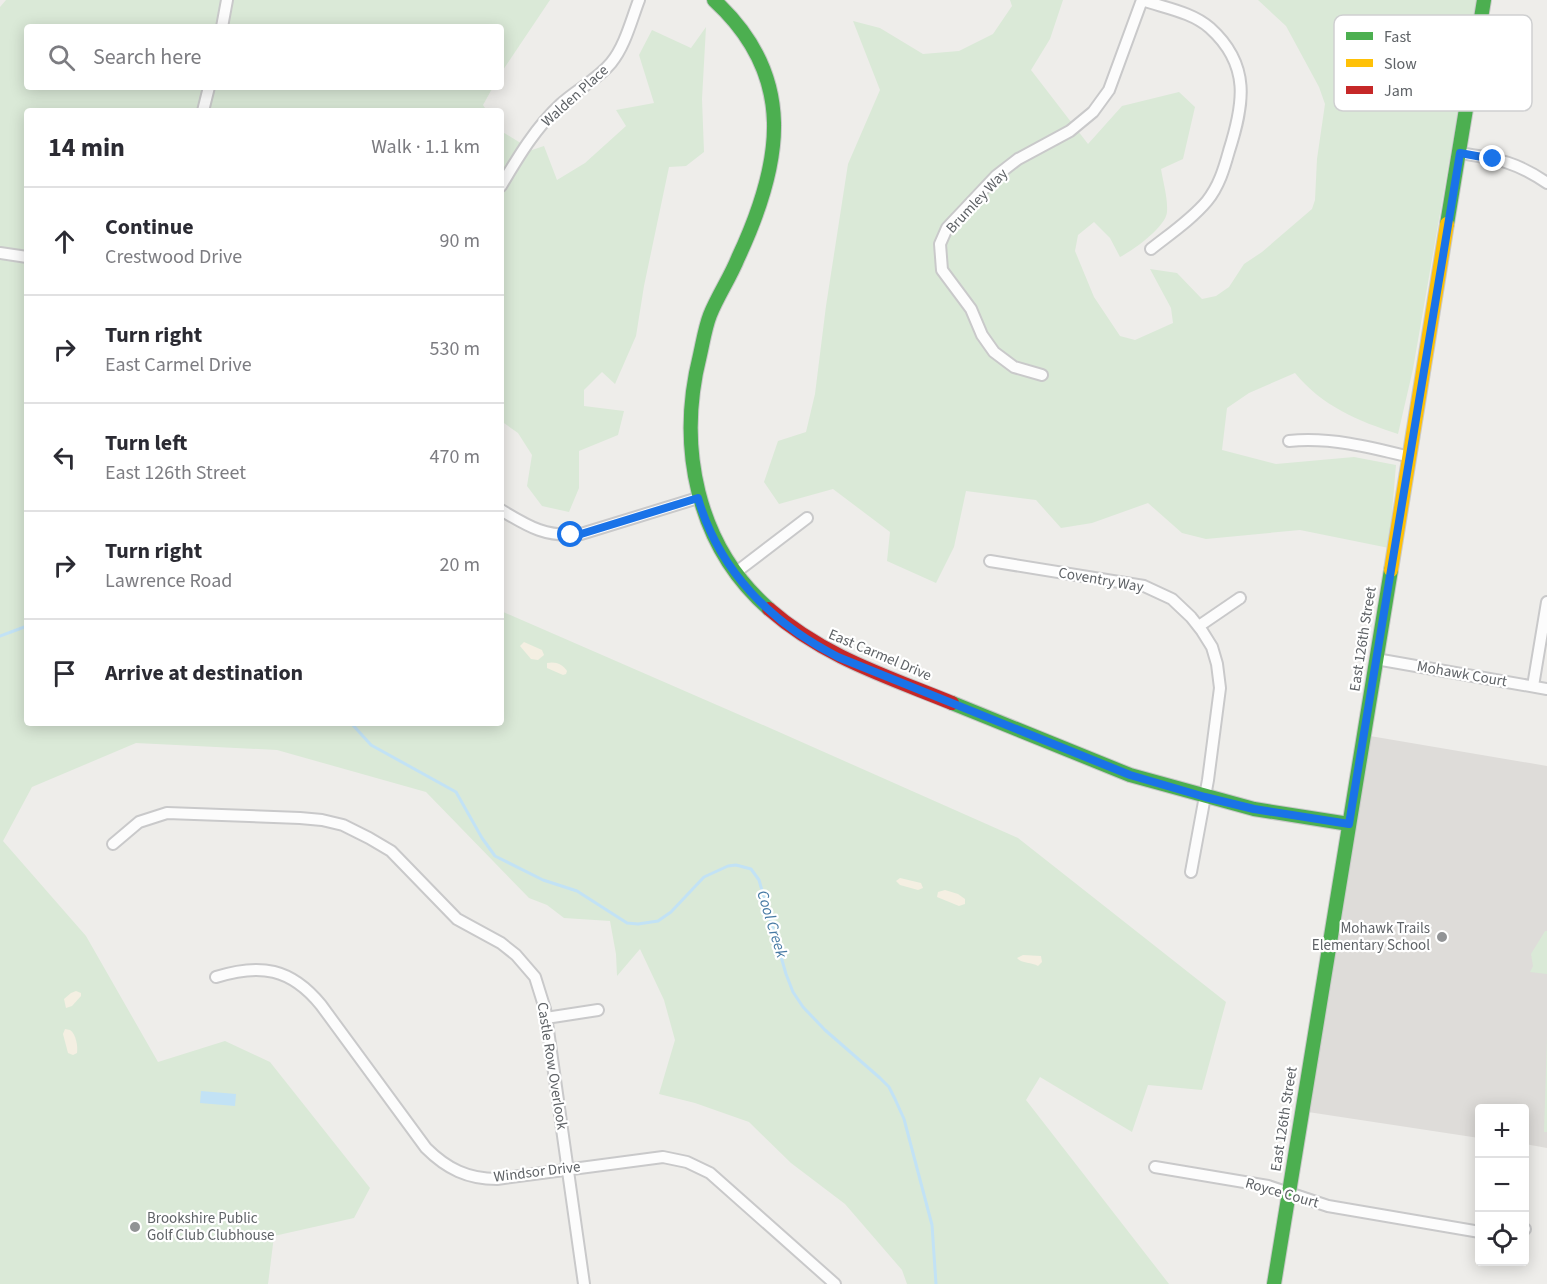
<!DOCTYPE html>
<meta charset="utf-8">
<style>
:root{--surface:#fff;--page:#f2f2f3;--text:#2b2b33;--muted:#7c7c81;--line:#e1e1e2}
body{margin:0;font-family:"Source Sans 3",sans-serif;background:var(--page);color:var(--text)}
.controls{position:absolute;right:18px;bottom:18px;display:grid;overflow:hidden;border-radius:6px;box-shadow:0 3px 15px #0003}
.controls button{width:54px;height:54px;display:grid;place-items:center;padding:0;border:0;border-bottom:2px solid var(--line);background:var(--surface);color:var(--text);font:30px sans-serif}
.stop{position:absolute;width:18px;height:18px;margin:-14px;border:4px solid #1a73e8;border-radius:50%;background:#fff}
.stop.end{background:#1a73e8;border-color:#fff;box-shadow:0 2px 6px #0008}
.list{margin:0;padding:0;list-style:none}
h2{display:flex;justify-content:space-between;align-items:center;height:78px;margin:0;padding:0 24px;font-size:26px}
h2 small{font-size:20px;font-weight:400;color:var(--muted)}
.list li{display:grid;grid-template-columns:39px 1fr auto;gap:18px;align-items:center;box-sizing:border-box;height:108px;padding:0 24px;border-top:2px solid var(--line)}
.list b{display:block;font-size:22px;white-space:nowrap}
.list p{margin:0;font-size:20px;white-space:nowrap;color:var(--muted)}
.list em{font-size:20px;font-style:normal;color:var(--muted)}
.icon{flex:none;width:33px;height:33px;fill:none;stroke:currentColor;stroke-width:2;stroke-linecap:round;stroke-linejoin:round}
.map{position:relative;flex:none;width:1547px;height:1284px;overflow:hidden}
.search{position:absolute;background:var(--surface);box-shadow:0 3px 15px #0003;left:24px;top:24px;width:480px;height:66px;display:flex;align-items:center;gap:15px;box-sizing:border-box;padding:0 21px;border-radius:6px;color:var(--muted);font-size:22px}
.panel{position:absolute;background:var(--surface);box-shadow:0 3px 15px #0003;left:24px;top:108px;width:480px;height:618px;border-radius:6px}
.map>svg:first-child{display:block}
.education{fill:#dedcd9}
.green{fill:#dae9d7}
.sand{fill:#f4efe2}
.water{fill:#c2e2f5}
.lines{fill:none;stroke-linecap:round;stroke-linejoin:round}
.stream{stroke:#c2e2f5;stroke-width:3}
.street-casing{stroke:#c9c9ca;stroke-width:14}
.fast-casing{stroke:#c9c9c9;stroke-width:16}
.slow-casing{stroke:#c9c9c9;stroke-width:16}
.jam-casing{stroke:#c9c9c9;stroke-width:16}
.street{stroke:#fcfcfc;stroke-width:10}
.fast{stroke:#4caf50;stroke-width:14}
.slow{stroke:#ffc107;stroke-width:14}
.jam{stroke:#c62828;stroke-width:14}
.route{stroke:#1a73e8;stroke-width:8}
.poi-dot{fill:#919395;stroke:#fff;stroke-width:2}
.labels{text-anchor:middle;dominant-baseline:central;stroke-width:4.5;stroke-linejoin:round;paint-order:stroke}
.street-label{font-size:15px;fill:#5f6367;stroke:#fff}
.poi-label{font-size:15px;fill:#5f6367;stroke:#fff;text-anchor:end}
.water-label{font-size:16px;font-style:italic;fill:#477aa4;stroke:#fff}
.key{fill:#fff;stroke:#cfd0d1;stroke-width:1.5}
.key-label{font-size:16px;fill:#5f6367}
</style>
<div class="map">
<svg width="1547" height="1284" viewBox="0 0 1547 1284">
<rect width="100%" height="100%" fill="#eeedea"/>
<!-- education -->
<path class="education" d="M 1370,736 L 1547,766 L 1547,1148 L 1525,1144 L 1524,1108 L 1480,1108 L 1479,1138 L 1308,1112 Z"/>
<!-- green -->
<g class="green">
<path d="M 6,0 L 550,0 L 501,73 L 501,27 L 27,27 L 27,87 L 493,87 L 483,105 L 487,111 L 27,111 L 27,723 L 501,723 L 501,611 L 779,732 L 1018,838 L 1226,1002 L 1202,1090 L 1148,1085 L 1132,1132 L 1040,1077 L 1026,1100 L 1169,1284 L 907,1284 L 902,1270 L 845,1204 L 791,1163 L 749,1122 L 695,1103 L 659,1094 L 675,1040 L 664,1000 L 640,949 L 617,976 L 616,954 L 610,921 L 564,918 L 547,905 L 529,898 L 426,792 L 277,750 L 136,743 L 32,787 L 3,841 L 86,936 L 158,1062 L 225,1041 L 270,1062 L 370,1188 L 354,1218 L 274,1236 L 268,1284 L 0,1284 L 0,7 Z"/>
<path d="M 1010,0 L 1063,0 L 1050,39 L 1031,70 L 1088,144 L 1122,106 L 1179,92 L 1195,107 L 1183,159 L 1161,169 C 1163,182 1168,198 1167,212 C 1166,227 1132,251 1120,257 L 1110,238 L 1094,222 L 1078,235 L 1075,251 L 1094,297 L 1120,336 L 1135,340 L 1173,323 L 1171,308 L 1150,269 L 1177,273 L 1202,299 L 1216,296 L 1229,287 L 1244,264 L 1262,252 L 1312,209 L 1315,200 L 1317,159 L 1325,104 L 1319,87 L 1286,26 L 1258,0 L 1477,0 L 1413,369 L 1398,434 C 1358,421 1322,406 1295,373 L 1249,393 L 1227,408 L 1222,450 L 1276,464 L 1354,457 L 1396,465 L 1389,548 L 1300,530 L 1206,539 L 1182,533 L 1148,503 L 1092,523 L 1061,528 L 1036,500 L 966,491 L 954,547 L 936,583 L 887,561 L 890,532 L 833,489 L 779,504 L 764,482 L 778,441 L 806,432 L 815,394 L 826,306 L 848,164 L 880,90 L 853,21 L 880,28 L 923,54 L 959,51 L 993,34 L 1012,6 Z"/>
<path d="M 706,27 L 702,99 L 704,152 L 686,166 L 669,167 L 644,286 L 636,336 L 615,384 L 602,372 L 584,390 L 584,406 L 624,411 L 618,435 L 579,451 L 579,488 L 569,512 L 542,506 L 527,486 L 532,455 L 518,433 L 501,421 L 501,131 L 532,150 L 544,146 L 557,180 L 585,163 L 626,126 L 616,110 L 654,103 L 639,55 L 652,30 L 691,48 Z"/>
<path d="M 1545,931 L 1547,931 L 1547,974 L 1530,972 L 1533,966 L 1531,954 Z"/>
<path d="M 1547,1037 L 1547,1132 L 1544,1132 Z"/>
</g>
<!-- sand -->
<g class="sand">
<path d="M 524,642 L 542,650 L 544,655 L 538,660 L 531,659 L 520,646 Z"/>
<path d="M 547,663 C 555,661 563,664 567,671 L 566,674 L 563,675 L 547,668 Z"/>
<path d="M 900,878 L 921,883 L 923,888 L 918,890 L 900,885 L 896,881 Z"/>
<path d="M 945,890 L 958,894 L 965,899 L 965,904 L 959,906 L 937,897 L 938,892 Z"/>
<path d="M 1023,955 L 1041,956 L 1042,962 L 1038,966 C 1032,962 1022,964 1017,958 Z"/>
<path d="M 76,991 L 81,993 L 81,996 L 72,1006 L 66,1008 L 64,999 L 71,993 Z"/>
<path d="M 65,1029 L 70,1030 C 76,1034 78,1046 77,1053 L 73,1055 L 68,1053 L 63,1034 Z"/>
</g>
<!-- water -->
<path class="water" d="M 201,1091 L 236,1094 L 235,1106 L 200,1103 Z"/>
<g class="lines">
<!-- stream -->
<g class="stream">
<path d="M 0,636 L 27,626"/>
<path d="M 351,723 L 371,745 L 456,792 L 482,838 L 495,856 L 543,880 L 577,891 L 627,923 L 638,924 L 658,921 L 671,912 L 704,877 L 728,866 L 736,865 L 751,869 L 759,880 L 786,974 L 793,992 L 803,1007 L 825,1030 L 880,1078 L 889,1087 L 895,1099 L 904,1119 L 932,1225 L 936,1284"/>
</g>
<defs>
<g id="street">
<path d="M 1142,0 C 1165,8 1192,12 1210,28 C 1251,65 1244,104 1229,151 C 1224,169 1219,186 1207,201 C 1192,219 1170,234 1151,249"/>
<path d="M 222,27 L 227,0"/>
<path d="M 203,111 L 209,87"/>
<path d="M 1460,153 C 1497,159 1515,161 1547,183"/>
<path d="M 501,186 C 518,157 536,127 561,104 C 576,90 597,80 611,63 C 625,46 631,21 639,0"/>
<path d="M 0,253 L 27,257"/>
<path d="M 1042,375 L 1014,367 L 994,352 L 982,335 L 971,309 L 942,270 L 940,244 L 947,228 L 996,176 L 1018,159 L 1070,131 L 1093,112 L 1109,90 L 1142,0"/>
<path d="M 1289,441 C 1331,437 1370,447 1410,457"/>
<path d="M 501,510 C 529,527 547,538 581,534 L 698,498"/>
<path d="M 990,561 L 1144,586 L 1172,599 L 1191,617 L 1202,631 L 1212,647 L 1217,664 L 1220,688 L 1208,780 L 1191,872"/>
<path d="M 735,573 L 807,518"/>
<path d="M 1199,626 L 1240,598"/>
<path d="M 1376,659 L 1547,689"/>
<path d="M 1533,686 L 1547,602"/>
<path d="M 113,844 L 139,822 L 167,813 L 300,818 L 322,820 L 343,825 L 369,838 L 391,851 L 457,919 L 501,943 L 516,955 L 535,977 L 545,1009 L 584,1284"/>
<path d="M 216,977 C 260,963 291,968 321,1005 L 426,1148 C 447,1169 468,1179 497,1179 L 663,1157 L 687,1162 L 710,1173 L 835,1284"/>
<path d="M 546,1018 L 598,1010"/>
<path d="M 1155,1167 L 1268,1186 L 1328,1206 L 1480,1232"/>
<path d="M 1524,1230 L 1525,1229"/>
</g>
<g id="fast">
<path d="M 714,0 C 798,77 782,164 738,258 C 730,278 718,295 710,315 C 705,328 703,342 700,355 C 677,446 696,545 769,609"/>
<path d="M 1447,224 L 1484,0"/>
<path d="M 952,703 L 1130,775 L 1254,809 L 1349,824"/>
<path d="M 1274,1284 L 1391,570"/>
</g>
<path id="slow" d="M 1391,570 L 1447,224"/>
<path id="jam" d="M 769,609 C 824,657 886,676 952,703"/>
</defs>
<!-- street casing -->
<use href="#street" class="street-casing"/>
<!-- fast casing -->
<use href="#fast" class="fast-casing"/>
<!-- slow casing -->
<use href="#slow" class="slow-casing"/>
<!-- jam casing -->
<use href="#jam" class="jam-casing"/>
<!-- street -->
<use href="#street" class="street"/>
<!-- fast -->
<use href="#fast" class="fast"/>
<!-- slow -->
<use href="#slow" class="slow"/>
<!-- jam -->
<use href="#jam" class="jam"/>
</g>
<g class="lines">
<!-- route -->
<path class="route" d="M 571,535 L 581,534 L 698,498 C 719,571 771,623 838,657 L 1130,775 L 1205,797 L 1254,809 L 1349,824 L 1460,153 L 1493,159"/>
</g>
<!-- markers -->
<g class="poi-dot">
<circle cx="1442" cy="937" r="6"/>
<circle cx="135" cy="1227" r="6"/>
</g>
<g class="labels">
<!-- street labels -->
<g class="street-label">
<text transform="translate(575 96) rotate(-42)">Walden Place</text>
<text transform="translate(977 201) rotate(-47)">Brumley Way</text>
<text transform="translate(1101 580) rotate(10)">Coventry Way</text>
<text transform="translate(1363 639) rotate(-81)">East 126th Street</text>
<text transform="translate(880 655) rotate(23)">East Carmel Drive</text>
<text transform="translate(1462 674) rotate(10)">Mohawk Court</text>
<text transform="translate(552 1066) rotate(81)">Castle Row Overlook</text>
<text transform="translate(1284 1119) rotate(-81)">East 126th Street</text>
<text transform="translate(537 1172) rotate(-7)">Windsor Drive</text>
<text transform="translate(1282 1193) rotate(16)">Royce Court</text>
</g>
<!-- poi labels -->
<g class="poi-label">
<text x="1430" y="928">Mohawk Trails<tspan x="1430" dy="17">Elementary School</tspan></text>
<text x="147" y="1218" text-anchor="start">Brookshire Public<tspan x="147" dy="17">Golf Club Clubhouse</tspan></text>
</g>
<!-- water labels -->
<g class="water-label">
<text transform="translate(772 924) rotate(73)">Cool Creek</text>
</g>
</g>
<!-- legend -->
<rect x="1334" y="15" width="198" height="96" rx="9" class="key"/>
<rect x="1346" y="32" width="27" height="8" fill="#4caf50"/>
<rect x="1346" y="59" width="27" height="8" fill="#ffc107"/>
<rect x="1346" y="86" width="27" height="8" fill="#c62828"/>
<g class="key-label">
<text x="1384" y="42">Fast</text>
<text x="1384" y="69">Slow</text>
<text x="1384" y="96">Jam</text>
</g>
</svg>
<div class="controls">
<button>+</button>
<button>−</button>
<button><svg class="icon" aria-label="locate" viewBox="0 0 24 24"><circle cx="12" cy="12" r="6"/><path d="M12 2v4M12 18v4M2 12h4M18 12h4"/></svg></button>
</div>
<div class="stop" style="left:571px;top:535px"></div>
<div class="stop end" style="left:1493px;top:159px"></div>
<div class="search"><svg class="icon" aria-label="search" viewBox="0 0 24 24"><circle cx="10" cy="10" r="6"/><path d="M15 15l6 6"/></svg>Search here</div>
<section class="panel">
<h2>14 min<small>Walk · 1.1 km</small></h2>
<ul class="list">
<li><svg class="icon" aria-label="ahead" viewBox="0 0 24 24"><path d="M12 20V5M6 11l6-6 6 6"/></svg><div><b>Continue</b><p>Crestwood Drive</p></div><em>90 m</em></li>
<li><svg class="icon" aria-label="right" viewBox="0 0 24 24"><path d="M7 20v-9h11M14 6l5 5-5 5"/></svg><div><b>Turn right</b><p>East Carmel Drive</p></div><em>530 m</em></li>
<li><svg class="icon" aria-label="left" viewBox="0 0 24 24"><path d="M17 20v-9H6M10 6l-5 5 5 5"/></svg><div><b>Turn left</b><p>East 126th Street</p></div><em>470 m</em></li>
<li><svg class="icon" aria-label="right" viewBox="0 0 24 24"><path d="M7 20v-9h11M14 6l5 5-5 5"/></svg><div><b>Turn right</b><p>Lawrence Road</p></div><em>20 m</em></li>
<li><svg class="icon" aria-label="arrive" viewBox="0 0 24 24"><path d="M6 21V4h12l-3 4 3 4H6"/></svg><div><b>Arrive at destination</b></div></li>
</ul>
</section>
</div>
